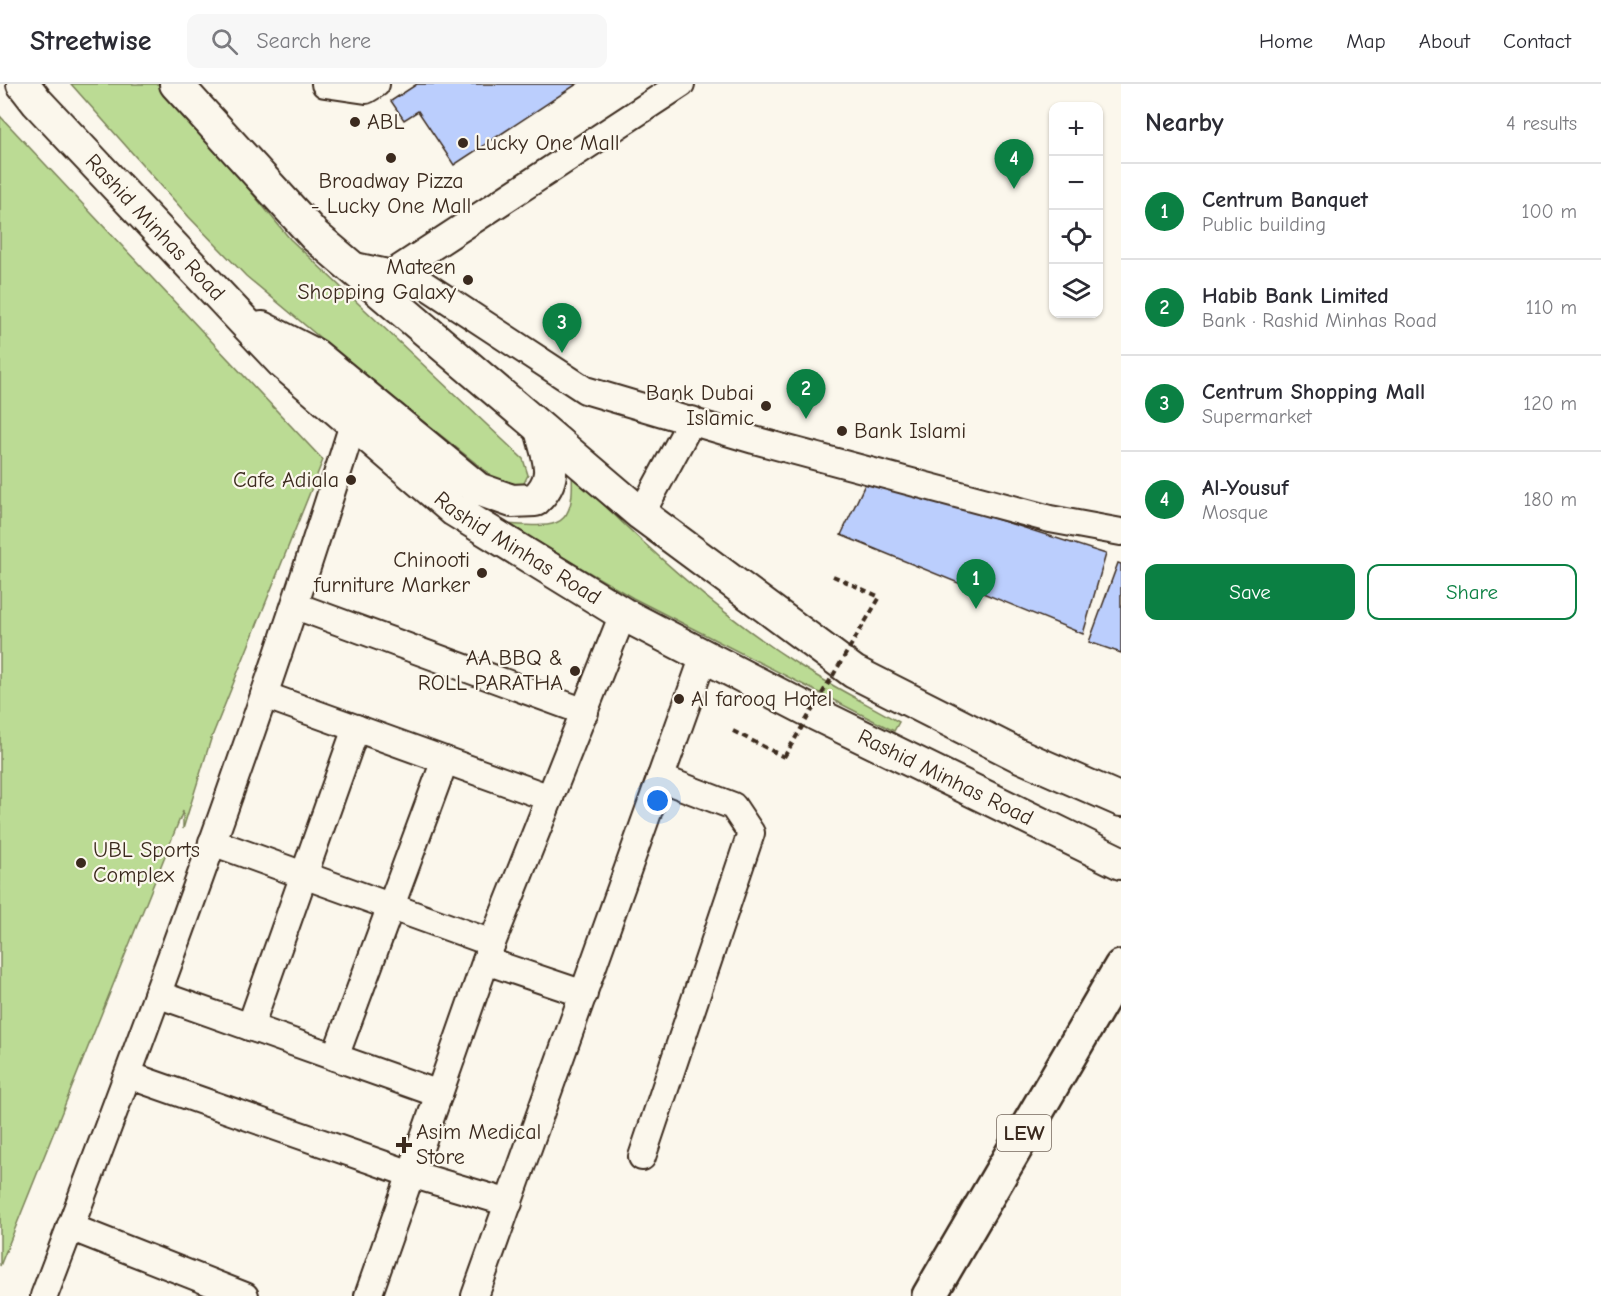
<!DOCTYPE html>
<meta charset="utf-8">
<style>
:root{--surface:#fff;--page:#f7f7f7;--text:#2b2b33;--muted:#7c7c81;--line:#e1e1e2;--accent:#0b8043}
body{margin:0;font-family:"Comic Neue",sans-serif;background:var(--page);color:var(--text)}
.controls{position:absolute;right:18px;top:18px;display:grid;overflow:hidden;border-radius:12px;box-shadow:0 2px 4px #0004}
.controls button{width:54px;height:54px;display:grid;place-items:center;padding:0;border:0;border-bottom:2px solid var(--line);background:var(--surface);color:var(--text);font:30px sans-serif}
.you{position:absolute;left:658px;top:717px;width:21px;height:21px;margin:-15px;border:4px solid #fff;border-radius:50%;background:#1a73e8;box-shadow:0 0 0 9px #1a73e833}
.badge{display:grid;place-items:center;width:39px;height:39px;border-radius:50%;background:var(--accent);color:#fff;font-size:20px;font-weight:700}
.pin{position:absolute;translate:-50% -50px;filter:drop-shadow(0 2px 3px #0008)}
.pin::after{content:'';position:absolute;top:32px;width:21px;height:18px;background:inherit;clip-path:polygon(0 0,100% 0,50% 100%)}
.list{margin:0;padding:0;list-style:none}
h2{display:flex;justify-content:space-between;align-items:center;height:78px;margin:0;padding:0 24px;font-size:26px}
h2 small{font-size:20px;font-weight:400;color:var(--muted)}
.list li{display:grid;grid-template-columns:39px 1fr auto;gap:18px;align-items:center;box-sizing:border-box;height:96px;padding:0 24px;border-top:2px solid var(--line)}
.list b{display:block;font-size:22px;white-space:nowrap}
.list p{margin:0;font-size:20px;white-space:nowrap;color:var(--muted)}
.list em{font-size:20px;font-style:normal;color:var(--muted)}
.actions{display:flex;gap:12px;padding:18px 24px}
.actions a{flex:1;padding:14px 0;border:2px solid var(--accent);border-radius:12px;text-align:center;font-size:21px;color:var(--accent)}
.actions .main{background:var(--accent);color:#fff}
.icon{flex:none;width:33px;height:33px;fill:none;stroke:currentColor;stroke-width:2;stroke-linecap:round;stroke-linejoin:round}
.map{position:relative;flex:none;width:1121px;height:1212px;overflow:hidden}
header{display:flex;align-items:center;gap:36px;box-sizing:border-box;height:84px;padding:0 30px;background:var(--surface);border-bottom:2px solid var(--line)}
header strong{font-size:28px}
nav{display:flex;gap:33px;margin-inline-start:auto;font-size:21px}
.search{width:420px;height:54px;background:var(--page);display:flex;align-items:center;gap:15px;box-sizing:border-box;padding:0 21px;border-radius:12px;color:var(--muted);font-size:22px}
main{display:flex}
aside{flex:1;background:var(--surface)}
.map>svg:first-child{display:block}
.green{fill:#bbdb94;stroke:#7b8259;stroke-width:1.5}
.building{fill:#bbcefd;stroke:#3b2a1e;stroke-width:1.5}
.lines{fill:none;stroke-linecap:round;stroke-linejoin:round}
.minor-casing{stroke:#3b2a1e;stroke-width:30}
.major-casing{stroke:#3b2a1e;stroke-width:36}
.highway-casing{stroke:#3b2a1e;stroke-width:38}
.path{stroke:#3b2a1e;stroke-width:4;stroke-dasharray:6 4.5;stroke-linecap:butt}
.minor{stroke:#fbf7ec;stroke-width:26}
.major{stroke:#fbf7ec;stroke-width:32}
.highway{stroke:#fbf7ec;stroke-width:33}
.path-bridge{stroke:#3b2a1e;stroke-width:4;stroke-dasharray:6 4.5;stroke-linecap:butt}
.poi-dot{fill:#3b2a1e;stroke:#fbf7ec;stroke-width:2}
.labels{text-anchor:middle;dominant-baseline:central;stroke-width:4.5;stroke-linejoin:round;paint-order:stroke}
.shield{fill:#fbf7ec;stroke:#75685c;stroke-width:1.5}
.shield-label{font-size:21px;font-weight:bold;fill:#3b2a1e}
.poi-label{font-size:22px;fill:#3b2a1e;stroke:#fbf7ec;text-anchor:start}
.street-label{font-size:22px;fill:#3b2a1e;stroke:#fbf7ec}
</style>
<header>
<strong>Streetwise</strong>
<div class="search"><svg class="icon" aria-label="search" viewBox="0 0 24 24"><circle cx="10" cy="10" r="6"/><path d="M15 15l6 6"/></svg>Search here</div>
<nav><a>Home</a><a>Map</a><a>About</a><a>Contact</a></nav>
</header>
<main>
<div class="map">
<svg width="1121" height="1212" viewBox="0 0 1121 1212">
<rect width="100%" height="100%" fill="#fbf7ec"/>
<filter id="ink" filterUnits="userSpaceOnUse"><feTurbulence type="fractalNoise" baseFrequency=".0167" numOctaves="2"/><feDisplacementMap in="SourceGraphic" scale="12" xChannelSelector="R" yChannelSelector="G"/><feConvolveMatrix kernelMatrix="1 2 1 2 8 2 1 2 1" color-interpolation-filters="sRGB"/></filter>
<g filter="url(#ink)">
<!-- green -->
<g class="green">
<path d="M 71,0 L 162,0 L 290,155 L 523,375 L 528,391 L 523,401 L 502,400 L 360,287 L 246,192 L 189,133 Z"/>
<path d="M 0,32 L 323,376 L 211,655 L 183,745 L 183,727 L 0,1182 Z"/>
<path d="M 572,389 C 642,460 715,527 799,581 C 831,602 866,619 899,638 L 894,647 L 633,514 L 506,440 C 556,443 575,447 572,389 Z"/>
</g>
<!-- building -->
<g class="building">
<path d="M 417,0 L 577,0 L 454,81 L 418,27 L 404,36 L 391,17 Z"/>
<path d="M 868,394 L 1106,470 L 1083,550 L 841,451 Z"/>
<path d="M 1118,479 L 1121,480 L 1121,569 L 1089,558 Z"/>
</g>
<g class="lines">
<defs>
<g id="minor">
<path d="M 325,0 L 366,6 L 376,0"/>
<path d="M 350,181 L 416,195 L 585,306 L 754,356 L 1050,435 L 1121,448"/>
<path d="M 391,190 L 681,0"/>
<path d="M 641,430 L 692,336"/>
<path d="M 296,522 L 585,628"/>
<path d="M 264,611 L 550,714"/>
<path d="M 212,758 L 492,859"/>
<path d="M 486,877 L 584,910"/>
<path d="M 157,910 L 439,1010"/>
<path d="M 250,943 L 356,644"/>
<path d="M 335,973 L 445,676"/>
<path d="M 128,991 L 411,1090 L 509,1119"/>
<path d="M 642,1073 L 751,749 L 733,722 L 660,694"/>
<path d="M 70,1143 L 245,1212"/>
<path d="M 44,1212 C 154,924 261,635 353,340"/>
<path d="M 368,1212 L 492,859 L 623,530"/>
<path d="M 475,1212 L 704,572"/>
</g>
<g id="major">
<path id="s1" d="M 23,0 L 37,18 L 282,278 L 454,426 L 623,530 L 816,630 L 1121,779"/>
<path d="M 176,0 L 315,152 L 641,430 L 854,588 L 1018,671 L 1121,716"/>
<path d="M 262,244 L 315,271 L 478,405 L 512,417 L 535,416 C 560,393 548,375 541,345"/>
</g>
<path id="highway" d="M 929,1212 L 1121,883"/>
</defs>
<!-- minor casing -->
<use href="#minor" class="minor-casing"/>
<!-- major casing -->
<use href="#major" class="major-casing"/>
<!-- highway casing -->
<use href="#highway" class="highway-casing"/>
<!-- path -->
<g class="path">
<path d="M 833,492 L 880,513"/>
<path d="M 733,647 L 784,673"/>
</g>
<!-- minor -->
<use href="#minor" class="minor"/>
<!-- major -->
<use href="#major" class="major"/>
<!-- highway -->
<use href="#highway" class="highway"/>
<!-- path-bridge -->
<path class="path-bridge" d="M 784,673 L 880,513"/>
</g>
</g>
<!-- markers -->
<g class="poi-dot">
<circle cx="355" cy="38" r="6"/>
<circle cx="463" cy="59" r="6"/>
<circle cx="391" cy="74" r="6"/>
<circle cx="468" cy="196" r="6"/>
<circle cx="766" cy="322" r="6"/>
<circle cx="842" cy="347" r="6"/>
<circle cx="351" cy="396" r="6"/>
<circle cx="482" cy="489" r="6"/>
<circle cx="575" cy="587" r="6"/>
<circle cx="679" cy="615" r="6"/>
<circle cx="81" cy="779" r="6"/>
<path d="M401 1052h6v6h6v6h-6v6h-6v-6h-6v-6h6z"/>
</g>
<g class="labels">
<!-- shield labels -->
<rect class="shield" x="997" y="1031" width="54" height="36" rx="4.5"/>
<g class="shield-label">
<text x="1024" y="1049">LEW</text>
</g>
<!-- poi labels -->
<g class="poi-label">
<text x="367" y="38">ABL</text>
<text x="475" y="59">Lucky One Mall</text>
<text x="391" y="97" text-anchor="middle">Broadway Pizza<tspan x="391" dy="25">- Lucky One Mall</tspan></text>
<text x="456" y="183" text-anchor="end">Mateen<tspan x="456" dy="25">Shopping Galaxy</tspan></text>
<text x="754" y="309" text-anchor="end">Bank Dubai<tspan x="754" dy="25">Islamic</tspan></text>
<text x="854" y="347">Bank Islami</text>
<text x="339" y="396" text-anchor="end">Cafe Adiala</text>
<text x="470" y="476" text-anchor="end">Chinooti<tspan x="470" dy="25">furniture Marker</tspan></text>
<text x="563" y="574" text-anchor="end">AA BBQ &amp;<tspan x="563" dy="25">ROLL PARATHA</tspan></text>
<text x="691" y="615">Al farooq Hotel</text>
<text x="93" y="766">UBL Sports<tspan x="93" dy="25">Complex</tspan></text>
<text x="416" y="1048">Asim Medical<tspan x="416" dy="25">Store</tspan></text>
</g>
<!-- street labels -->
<g class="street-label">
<text stroke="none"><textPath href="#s1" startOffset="195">Rashid Minhas Road</textPath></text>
<text stroke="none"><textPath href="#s1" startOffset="681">Rashid Minhas Road</textPath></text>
<text stroke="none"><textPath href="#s1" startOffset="1167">Rashid Minhas Road</textPath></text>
</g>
</g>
</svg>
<div class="controls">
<button>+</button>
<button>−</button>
<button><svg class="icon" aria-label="locate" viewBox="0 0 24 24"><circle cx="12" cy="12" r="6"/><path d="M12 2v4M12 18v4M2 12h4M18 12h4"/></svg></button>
<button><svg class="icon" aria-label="layers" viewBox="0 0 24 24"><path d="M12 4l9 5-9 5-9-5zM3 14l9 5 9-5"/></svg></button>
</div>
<div class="you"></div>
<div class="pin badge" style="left:976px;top:525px">1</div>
<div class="pin badge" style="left:806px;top:335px">2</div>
<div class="pin badge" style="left:562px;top:269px">3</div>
<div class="pin badge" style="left:1014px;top:105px">4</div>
</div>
<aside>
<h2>Nearby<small>4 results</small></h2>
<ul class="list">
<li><span class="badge">1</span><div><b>Centrum Banquet</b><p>Public building</p></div><em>100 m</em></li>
<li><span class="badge">2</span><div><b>Habib Bank Limited</b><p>Bank · Rashid Minhas Road</p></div><em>110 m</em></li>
<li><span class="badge">3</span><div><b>Centrum Shopping Mall</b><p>Supermarket</p></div><em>120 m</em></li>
<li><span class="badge">4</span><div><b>Al-Yousuf</b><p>Mosque</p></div><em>180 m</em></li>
</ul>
<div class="actions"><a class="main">Save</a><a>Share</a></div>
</aside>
</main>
